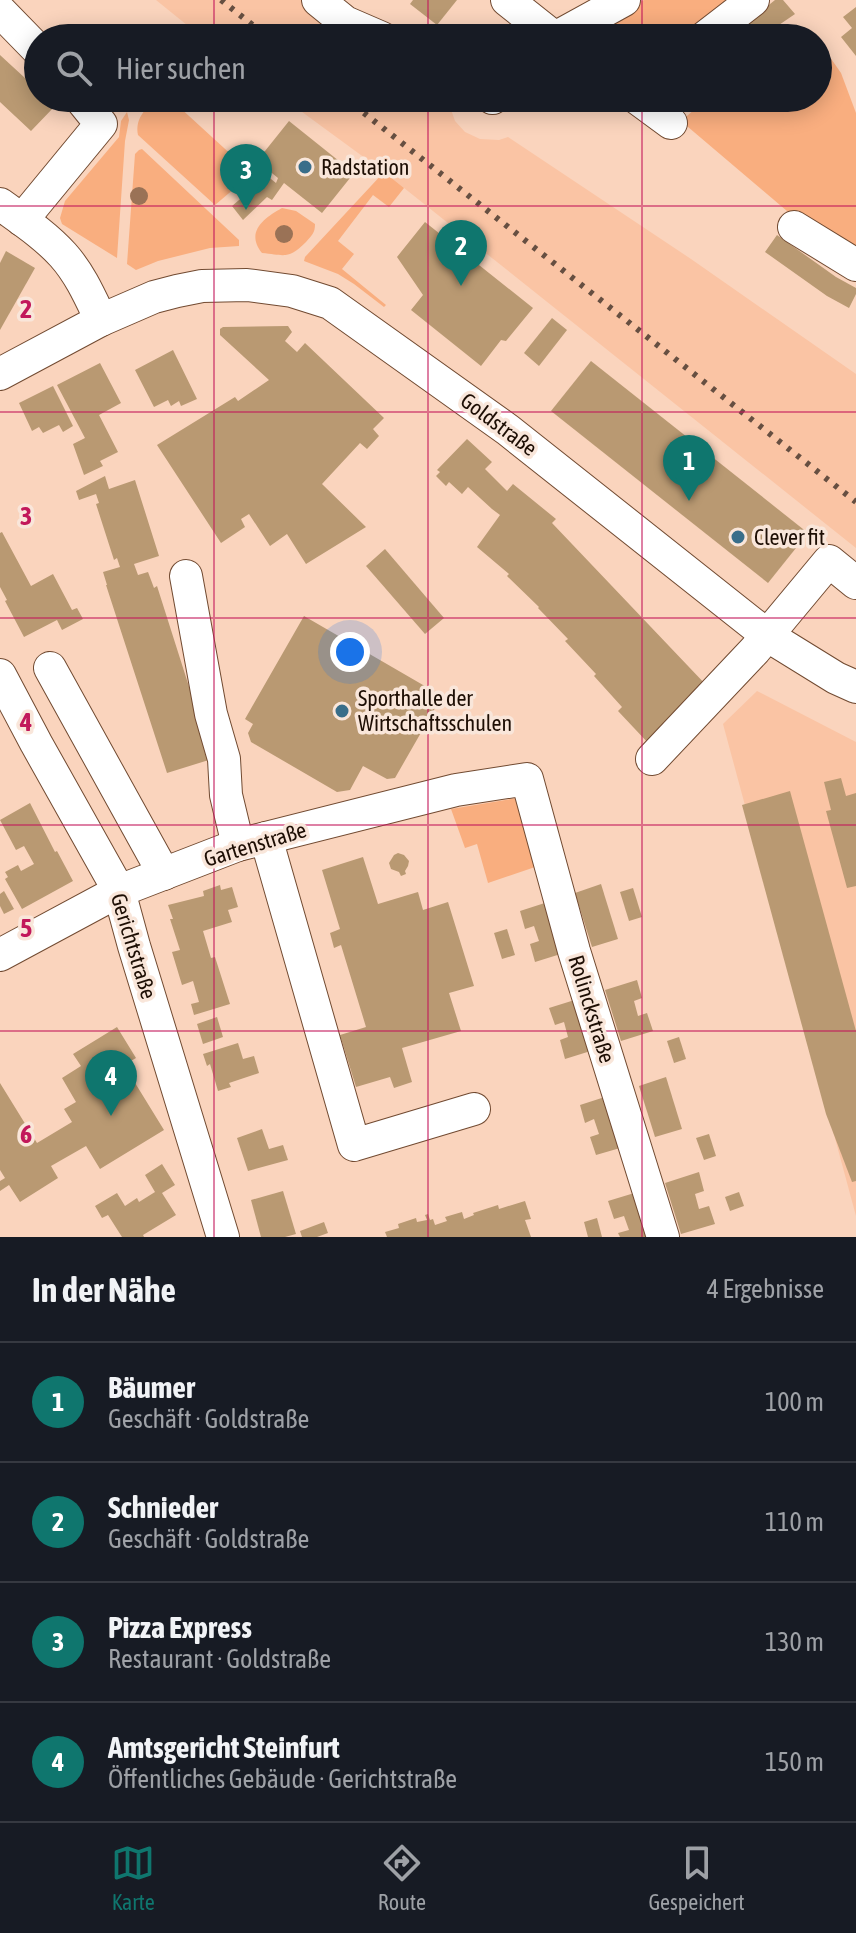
<!DOCTYPE html>
<html lang="de">
<meta charset="utf-8">
<style>
:root{--surface:#171b24;--page:#242831;--text:#f1f3f6;--muted:#9ea1a6;--line:#363941;--accent:#0f766e}
body{margin:0;font-family:"Asap Condensed",sans-serif;background:var(--page);color:var(--text)}
.you{position:absolute;left:350px;top:652px;width:28px;height:28px;margin:-20px;border:6px solid #fff;border-radius:50%;background:#1a73e8;box-shadow:0 0 0 12px #1a73e833}
.badge{display:grid;place-items:center;width:52px;height:52px;border-radius:50%;background:var(--accent);color:#fff;font-size:26px;font-weight:700}
.pin{position:absolute;translate:-50% -66px;filter:drop-shadow(0 2px 4px #0008)}
.pin::after{content:'';position:absolute;top:42px;width:28px;height:24px;background:inherit;clip-path:polygon(0 0,100% 0,50% 100%)}
.list{margin:0;padding:0;list-style:none}
h2{display:flex;justify-content:space-between;align-items:center;height:104px;margin:0;padding:0 32px;font-size:34px}
h2 small{font-size:26px;font-weight:400;color:var(--muted)}
.list li{display:grid;grid-template-columns:52px 1fr auto;gap:24px;align-items:center;box-sizing:border-box;height:120px;padding:0 32px;border-top:2px solid var(--line)}
.list b{display:block;font-size:30px;white-space:nowrap}
.list p{margin:0;font-size:26px;white-space:nowrap;color:var(--muted)}
.list em{font-size:26px;font-style:normal;color:var(--muted)}
.icon{flex:none;width:44px;height:44px;fill:none;stroke:currentColor;stroke-width:2;stroke-linecap:round;stroke-linejoin:round}
.map{position:relative;flex:none;width:856px;height:1237px;overflow:hidden}
.search{position:absolute;background:var(--surface);box-shadow:0 4px 20px #0003;left:24px;right:24px;top:24px;height:88px;display:flex;align-items:center;gap:20px;box-sizing:border-box;padding:0 28px;border-radius:44px;color:var(--muted);font-size:30px}
.sheet{height:584px;background:var(--surface)}
nav{display:flex;justify-content:space-around;align-items:center;box-sizing:border-box;height:112px;border-top:2px solid var(--line);background:var(--surface);font-size:22px;color:var(--muted)}
nav a{display:grid;justify-items:center;gap:4px}
nav .on{color:var(--accent)}
.map>svg:first-child{display:block}
.built{fill:#fac4a4}
.green{fill:#f9ae7f}
.building{fill:#b99972}
.lines{fill:none;stroke-linecap:round;stroke-linejoin:round}
.minor-casing{stroke:#714a31;stroke-width:34}
.minor{stroke:#fff;stroke-width:32}
.rail{stroke:#664f41;stroke-width:6;stroke-dasharray:4 8;stroke-linecap:butt}
.tree{fill:#9a7256}
.grid{fill:none;stroke:#c2185b;stroke-width:2;stroke-opacity:0.55}
.poi-dot{fill:#396e8a;stroke:#f9e6da;stroke-width:3}
.labels{text-anchor:middle;dominant-baseline:central;stroke-width:7;stroke-linejoin:round;paint-order:stroke}
.poi-label{font-size:22px;fill:#1d0e04;stroke:#f9e6da;text-anchor:start}
.street-label{font-size:22px;fill:#1d0e04;stroke:#f9e6da}
.grid-label{font-size:26px;text-anchor:middle;font-weight:bold;fill:#c2185b;stroke:#f9e6da;stroke-width:7;stroke-linejoin:round;paint-order:stroke}
</style>
<div class="map">
<svg width="856" height="1237" viewBox="0 0 856 1237">
<rect width="100%" height="100%" fill="#fad4bd"/>
<!-- built -->
<g class="built">
<path d="M 156,0 L 303,0 L 354,38 L 203,38 Z"/>
<path d="M 283,98 L 447,98 L 455,121 L 465,132 L 480,139 L 499,140 L 508,137 L 691,259 L 856,374 L 856,548 L 384,172 Z"/>
<path d="M 757,691 L 856,742 L 856,1216 L 723,724 Z"/>
</g>
<!-- green -->
<g class="green">
<path d="M 644,0 L 744,0 L 694,38 L 584,38 L 598,23 Z"/>
<path d="M 818,40 L 841,73 L 856,113 L 856,248 L 840,244 L 787,211 L 681,121 L 708,98 L 818,98 Z"/>
<path d="M 156,98 L 163,98 L 172,106 L 177,105 L 248,170 L 248,177 L 215,205 L 138,135 C 135,118 145,110 156,98 Z"/>
<path d="M 127,112 L 129,120 L 125,141 L 117,258 L 62,224 L 60,218 L 65,201 L 119,137 L 121,121 Z"/>
<path d="M 142,149 L 239,240 L 239,246 L 210,248 L 158,261 L 136,270 L 127,264 L 135,154 L 139,150 Z"/>
<path d="M 384,172 L 404,188 L 389,207 L 373,195 L 338,241 L 354,254 L 342,269 L 386,305 L 384,307 L 354,284 L 338,274 L 304,261 L 305,257 Z"/>
<path d="M 282,208 L 296,211 L 315,224 C 315,233 312,235 306,242 C 288,260 285,255 262,253 C 245,232 264,218 282,208 Z"/>
<path d="M 517,798 L 538,866 L 488,883 L 477,844 L 465,848 L 451,809 Z"/>
</g>
<!-- building -->
<g class="building">
<path d="M 413,0 L 457,0 L 437,25 L 410,4 Z"/>
<path d="M 775,0 L 783,0 L 795,14 L 776,27 L 784,38 L 738,38 L 734,33 Z"/>
<path d="M 856,7 L 856,56 L 841,37 L 852,28 L 843,17 Z"/>
<path d="M 0,55 L 38,90 L 38,98 L 46,98 L 55,106 L 31,131 L 0,102 Z"/>
<path d="M 289,121 L 354,173 L 322,213 L 284,183 L 272,200 L 267,197 L 243,220 L 232,206 L 252,189 L 254,190 L 257,188 L 266,175 L 276,183 L 278,178 L 257,161 Z"/>
<path d="M 425,222 L 533,308 L 506,341 L 501,340 L 481,366 L 411,310 L 423,295 L 397,257 Z"/>
<path d="M 777,235 L 836,277 L 856,288 L 856,294 L 849,308 L 827,296 L 765,252 Z"/>
<path d="M 6,251 L 35,268 L 0,330 L 0,263 Z"/>
<path d="M 552,318 L 567,330 L 539,366 L 524,353 Z"/>
<path d="M 288,326 L 292,332 L 285,341 L 297,352 L 305,343 L 384,418 L 373,429 L 379,436 L 367,449 L 360,443 L 322,484 L 366,527 L 306,564 L 287,534 L 270,546 L 249,514 L 241,519 L 245,527 L 221,543 L 157,445 L 235,397 L 238,401 L 269,380 L 220,335 L 220,329 L 223,327 Z"/>
<path d="M 173,350 L 197,399 L 181,406 L 179,401 L 171,406 L 168,400 L 154,407 L 135,370 Z"/>
<path d="M 591,361 L 808,533 L 768,583 L 551,411 Z"/>
<path d="M 100,363 L 121,403 L 99,415 L 118,452 L 100,461 L 103,466 L 84,475 L 73,444 L 85,438 L 57,385 Z"/>
<path d="M 53,386 L 73,426 L 63,432 L 59,425 L 43,433 L 39,427 L 32,431 L 19,403 Z"/>
<path d="M 467,439 L 492,462 L 485,469 L 507,491 L 513,484 L 556,519 L 552,523 L 708,687 L 650,745 L 618,711 L 622,707 L 594,676 L 596,674 L 565,641 L 568,639 L 538,608 L 539,607 L 507,576 L 509,574 L 477,547 L 500,515 L 492,509 L 468,487 L 462,494 L 449,482 L 446,486 L 436,476 L 440,472 L 437,470 Z"/>
<path d="M 105,476 L 109,489 L 135,480 L 159,556 L 134,564 L 138,575 L 148,572 L 154,588 L 157,586 L 212,759 L 167,773 L 106,585 L 107,585 L 103,572 L 120,567 L 117,558 L 114,560 L 96,504 L 99,503 L 96,494 L 79,500 L 76,491 Z"/>
<path d="M 2,532 L 31,586 L 53,574 L 72,610 L 77,608 L 83,619 L 62,630 L 57,620 L 24,637 L 5,601 L 7,600 L 0,587 L 0,533 Z"/>
<path d="M 385,549 L 444,618 L 425,634 L 366,566 Z"/>
<path d="M 304,616 L 442,696 L 395,778 L 387,779 L 363,766 L 350,790 L 337,792 L 251,742 L 248,733 L 253,724 L 245,719 Z"/>
<path d="M 841,778 L 846,796 L 856,793 L 856,886 L 847,888 L 826,811 L 831,810 L 824,782 Z"/>
<path d="M 790,791 L 856,1031 L 856,1181 L 852,1182 L 826,1114 L 742,805 Z"/>
<path d="M 30,803 L 55,852 L 57,851 L 73,881 L 22,909 L 5,879 L 8,877 L 5,872 L 18,865 L 21,871 L 34,864 L 24,846 L 16,850 L 0,820 Z"/>
<path d="M 398,853 L 404,855 L 409,861 L 408,866 L 405,871 L 406,874 L 401,876 L 399,872 L 391,869 L 389,863 L 394,855 Z"/>
<path d="M 363,857 L 378,904 L 418,892 L 423,910 L 448,902 L 474,986 L 449,993 L 461,1031 L 402,1048 L 412,1082 L 394,1088 L 390,1077 L 356,1087 L 340,1035 L 366,1027 L 341,945 L 334,948 L 330,933 L 340,929 L 322,870 Z"/>
<path d="M 601,884 L 618,939 L 592,947 L 575,893 Z"/>
<path d="M 220,885 L 221,890 L 232,887 L 238,907 L 228,910 L 232,922 L 203,931 L 211,958 L 215,957 L 230,1004 L 194,1015 L 191,1004 L 199,1002 L 193,981 L 182,985 L 172,952 L 180,950 L 170,919 L 173,919 L 168,905 L 204,896 L 203,891 Z"/>
<path d="M 633,888 L 642,917 L 629,921 L 620,892 Z"/>
<path d="M 4,891 L 14,909 L 4,914 L 0,906 L 0,894 Z"/>
<path d="M 551,901 L 567,952 L 535,962 L 530,944 L 539,941 L 534,926 L 525,929 L 520,911 Z"/>
<path d="M 507,929 L 515,955 L 502,959 L 494,933 Z"/>
<path d="M 637,980 L 642,998 L 634,1001 L 638,1016 L 647,1013 L 653,1031 L 621,1041 L 605,990 Z"/>
<path d="M 581,998 L 597,1049 L 565,1059 L 560,1040 L 568,1037 L 564,1022 L 555,1025 L 549,1008 Z"/>
<path d="M 217,1017 L 223,1037 L 203,1044 L 197,1024 Z"/>
<path d="M 117,1027 L 136,1058 L 124,1065 L 164,1130 L 100,1169 L 86,1146 L 51,1166 L 58,1178 L 20,1202 L 9,1185 L 0,1191 L 0,1181 L 5,1178 L 0,1170 L 0,1083 L 37,1143 L 72,1122 L 64,1109 L 76,1102 L 62,1078 L 81,1066 L 73,1054 Z"/>
<path d="M 679,1037 L 686,1059 L 674,1063 L 667,1041 Z"/>
<path d="M 238,1043 L 243,1059 L 254,1056 L 259,1073 L 229,1083 L 231,1087 L 218,1091 L 210,1064 L 207,1066 L 203,1054 Z"/>
<path d="M 666,1077 L 682,1129 L 655,1137 L 639,1086 Z"/>
<path d="M 611,1095 L 627,1146 L 596,1155 L 590,1137 L 599,1134 L 594,1119 L 585,1123 L 580,1105 Z"/>
<path d="M 262,1129 L 269,1149 L 283,1145 L 288,1160 L 248,1171 L 237,1138 Z"/>
<path d="M 709,1134 L 716,1156 L 704,1160 L 696,1138 Z"/>
<path d="M 162,1164 L 175,1185 L 162,1193 L 176,1215 L 143,1235 L 144,1237 L 122,1237 L 108,1215 L 102,1218 L 95,1206 L 117,1193 L 125,1206 L 137,1198 L 139,1202 L 155,1192 L 145,1175 Z"/>
<path d="M 699,1172 L 704,1191 L 695,1194 L 699,1209 L 709,1206 L 715,1224 L 681,1234 L 665,1183 Z"/>
<path d="M 283,1191 L 296,1234 L 285,1237 L 261,1237 L 251,1200 Z"/>
<path d="M 641,1191 L 656,1237 L 620,1237 L 618,1233 L 629,1230 L 624,1216 L 614,1219 L 608,1201 Z"/>
<path d="M 739,1192 L 744,1206 L 730,1211 L 725,1197 Z"/>
<path d="M 525,1201 L 531,1219 L 525,1220 L 531,1237 L 387,1237 L 385,1232 L 399,1228 L 398,1224 L 416,1218 L 417,1222 L 427,1220 L 425,1215 L 428,1214 L 430,1220 L 433,1219 L 435,1225 L 447,1221 L 445,1217 L 462,1212 L 464,1219 L 474,1215 L 473,1213 L 498,1205 L 499,1209 Z"/>
<path d="M 597,1218 L 602,1237 L 588,1237 L 584,1222 Z"/>
<path d="M 324,1222 L 328,1233 L 317,1237 L 302,1237 L 300,1231 Z"/>
</g>
<g class="lines">
<defs>
<g id="minor">
<path d="M 318,0 L 345,22 L 382,38"/>
<path d="M 507,0 L 555,38 L 624,0"/>
<path d="M 0,11 L 38,50"/>
<path d="M 704,38 L 753,0"/>
<path d="M 492,98 L 493,98"/>
<path d="M 637,98 L 671,123"/>
<path d="M 0,204 C 22,220 45,235 63,255 C 80,274 90,297 101,320"/>
<path d="M 22,220 L 101,124 L 80,98"/>
<path d="M 794,227 L 856,265"/>
<path d="M 0,374 L 101,320 L 154,297 L 177,291 L 202,286 L 247,285 L 292,291 L 330,303 L 508,430 L 768,636 L 836,678 L 856,687"/>
<path d="M 186,576 L 211,714 L 224,759 L 226,795 L 238,845"/>
<path d="M 50,668 L 164,874"/>
<path d="M 0,675 L 36,743 L 119,891 L 134,946 L 223,1237"/>
<path d="M 652,759 L 755,650 L 829,561 L 856,583"/>
<path d="M 266,838 L 354,1145 L 474,1109"/>
<path d="M 0,955 L 119,891 L 238,845 L 456,790 L 527,779 L 574,951 L 663,1237"/>
</g>
</defs>
<!-- minor casing -->
<use href="#minor" class="minor-casing"/>
<!-- minor -->
<use href="#minor" class="minor"/>
<!-- rail -->
<g class="rail">
<path d="M 221,0 L 269,38"/>
<path d="M 345,98 L 856,502"/>
</g>
</g>
<!-- trees -->
<g class="tree">
<circle cx="139" cy="196" r="9"/>
<circle cx="284" cy="234" r="9"/>
</g>
<!-- grid -->
<path class="grid" d="M 214,0 L 214,38M 428,0 L 428,38M 642,0 L 642,38M 214,98 L 214,1237M 428,98 L 428,1237M 642,98 L 642,1237M 0,206 L 856,206M 0,412 L 856,412M 0,618 L 856,618M 0,825 L 856,825M 0,1031 L 856,1031"/>
<!-- markers -->
<g class="poi-dot">
<circle cx="305" cy="167" r="8"/>
<circle cx="738" cy="537" r="8"/>
<circle cx="342" cy="711" r="8"/>
</g>
<g class="labels">
<!-- poi labels -->
<g class="poi-label">
<text x="321" y="167">Radstation</text>
<text x="754" y="537">Clever fit</text>
<text x="358" y="698">Sporthalle der<tspan x="358" dy="25">Wirtschaftsschulen</tspan></text>
</g>
<!-- street labels -->
<g class="street-label">
<text transform="translate(499 424) rotate(37)">Goldstraße</text>
<text transform="translate(255 844) rotate(-17)">Gartenstraße</text>
<text transform="translate(134 946) rotate(73)">Gerichtstraße</text>
<text transform="translate(592 1009) rotate(73)">Rolinckstraße</text>
</g>
</g>
<g class="grid-label">
<text x="26" y="318">2</text>
<text x="26" y="525">3</text>
<text x="26" y="731">4</text>
<text x="26" y="937">5</text>
<text x="26" y="1143">6</text>
</g>
</svg>
<div class="you"></div>
<div class="pin badge" style="left:689px;top:501px">1</div>
<div class="pin badge" style="left:461px;top:286px">2</div>
<div class="pin badge" style="left:246px;top:210px">3</div>
<div class="pin badge" style="left:111px;top:1116px">4</div>
<div class="search"><svg class="icon" aria-label="search" viewBox="0 0 24 24"><circle cx="10" cy="10" r="6"/><path d="M15 15l6 6"/></svg>Hier suchen</div>
</div>
<section class="sheet">
<h2>In der Nähe<small>4 Ergebnisse</small></h2>
<ul class="list">
<li><span class="badge">1</span><div><b>Bäumer</b><p>Geschäft · Goldstraße</p></div><em>100 m</em></li>
<li><span class="badge">2</span><div><b>Schnieder</b><p>Geschäft · Goldstraße</p></div><em>110 m</em></li>
<li><span class="badge">3</span><div><b>Pizza Express</b><p>Restaurant · Goldstraße</p></div><em>130 m</em></li>
<li><span class="badge">4</span><div><b>Amtsgericht Steinfurt</b><p>Öffentliches Gebäude · Gerichtstraße</p></div><em>150 m</em></li>
</ul>
</section>
<nav>
<a class="on"><svg class="icon" aria-label="map" viewBox="0 0 24 24"><path d="M3 6l6-2 6 2 6-2v14l-6 2-6-2-6 2zM9 4v14M15 6v14"/></svg>Karte</a>
<a><svg class="icon" aria-label="directions" viewBox="0 0 24 24"><path d="M12 3l9 9-9 9-9-9zM9 14v-3h6M13 9l2 2-2 2"/></svg>Route</a>
<a><svg class="icon" aria-label="saved" viewBox="0 0 24 24"><path d="M7 4h10v16l-5-4-5 4z"/></svg>Gespeichert</a>
</nav>
